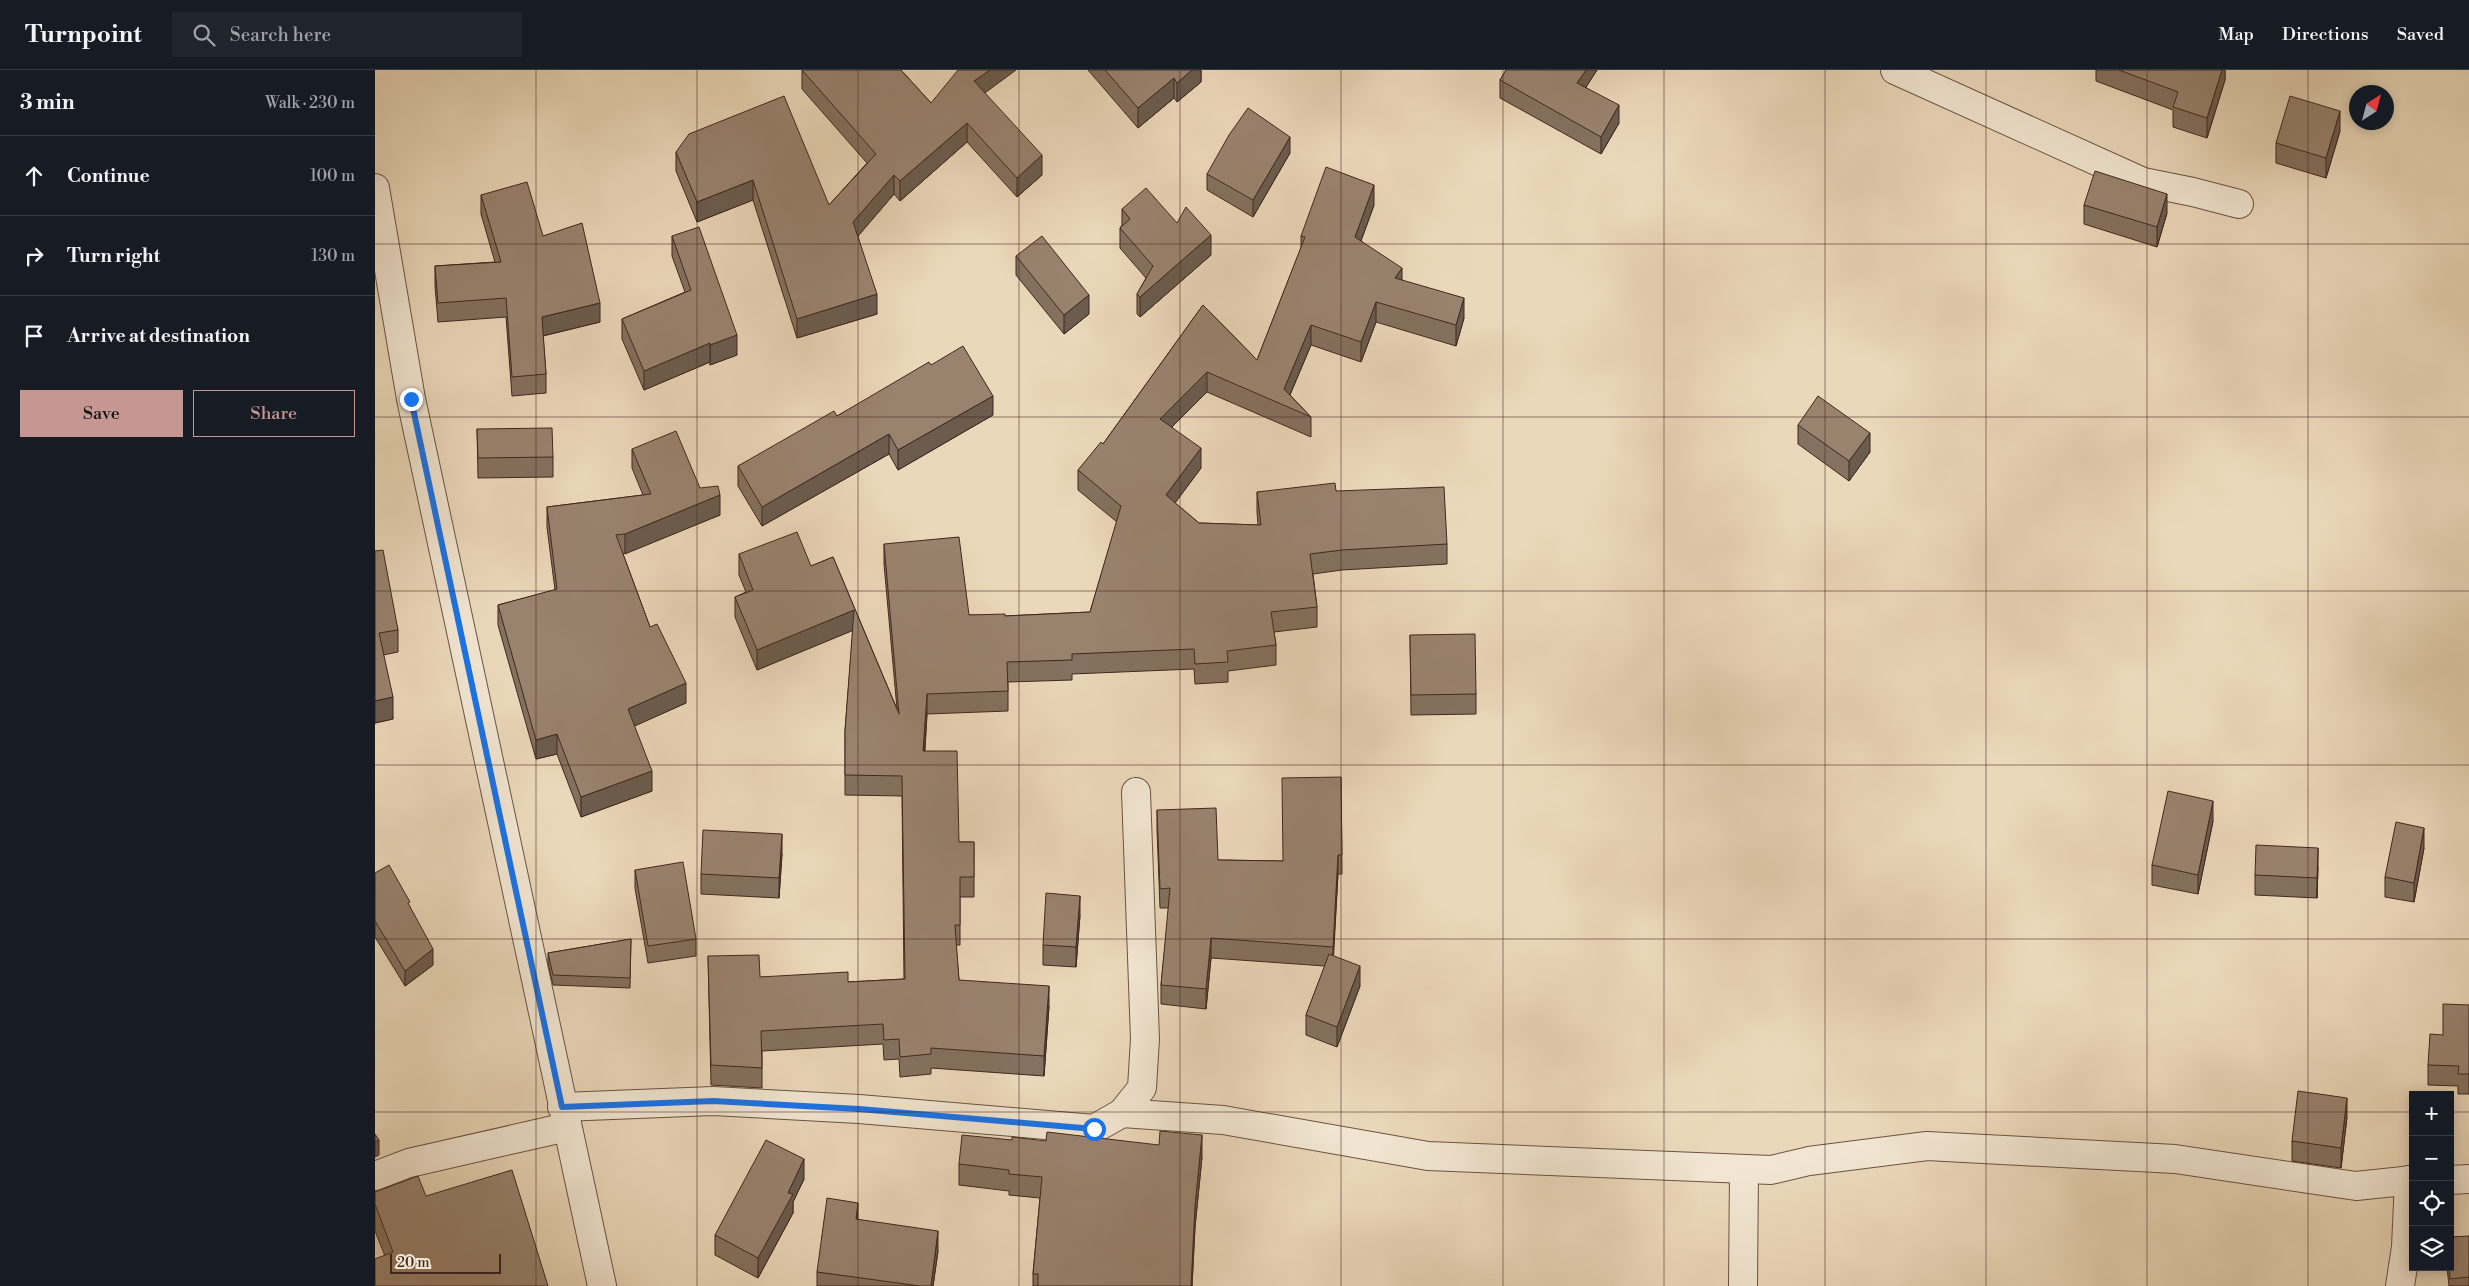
<!DOCTYPE html>
<meta charset="utf-8">
<style>
:root{--surface:#171b24;--page:#20242c;--text:#f1f3f6;--muted:#9ea1a6;--line:#363941;--accent:#c59692}
body{margin:0;font-family:"Libre Bodoni",serif;background:var(--page);color:var(--text)}
.controls{position:absolute;right:15px;bottom:15px;display:grid;overflow:hidden;border-radius:0px;box-shadow:0 2px 12px #0003}
.controls button{width:45px;height:45px;display:grid;place-items:center;padding:0;border:0;border-bottom:1px solid var(--line);background:var(--surface);color:var(--text);font:25px sans-serif}
.compass{position:absolute;left:1974px;top:15px;width:45px;height:45px;border-radius:50%;background:var(--surface);box-shadow:0 2px 12px #0003;rotate:36deg}
.scale{position:absolute;left:15px;bottom:12px;width:111px;box-sizing:border-box;padding-left:5px;border:2px solid #41271e;border-top:0;font-size:14px;line-height:18px;white-space:nowrap;color:#41271e;-webkit-text-stroke:4px #f2e6d2;paint-order:stroke}
.stop{position:absolute;width:15px;height:15px;margin:-11px;border:4px solid #1a73e8;border-radius:50%;background:#fff}
.stop.end{background:#1a73e8;border-color:#fff;box-shadow:0 1px 5px #0008}
.list{margin:0;padding:0;list-style:none}
h2{display:flex;justify-content:space-between;align-items:center;height:65px;margin:0;padding:0 20px;font-size:21px}
h2 small{font-size:16px;font-weight:400;color:var(--muted)}
.list li{display:grid;grid-template-columns:32px 1fr auto;gap:15px;align-items:center;box-sizing:border-box;height:80px;padding:0 20px;border-top:1px solid var(--line)}
.list b{display:block;font-size:19px;white-space:nowrap}
.list em{font-size:16px;font-style:normal;color:var(--muted)}
.actions{display:flex;gap:10px;padding:15px 20px}
.actions a{flex:1;padding:11px 0;border:1px solid var(--accent);border-radius:0px;text-align:center;font-size:18px;color:var(--accent)}
.actions .main{background:var(--accent);color:#111}
.icon{flex:none;width:28px;height:28px;fill:none;stroke:currentColor;stroke-width:2;stroke-linecap:round;stroke-linejoin:round}
.map{position:relative;flex:none;width:2094px;height:1216px;overflow:hidden}
header{display:flex;align-items:center;gap:30px;box-sizing:border-box;height:70px;padding:0 25px;background:var(--surface);border-bottom:1px solid var(--line)}
header strong{font-size:24px}
nav{display:flex;gap:28px;margin-inline-start:auto;font-size:18px}
.search{width:350px;height:45px;background:var(--page);display:flex;align-items:center;gap:12px;box-sizing:border-box;padding:0 18px;border-radius:0px;color:var(--muted);font-size:19px}
main{display:flex}
aside{flex:1;background:var(--surface)}
.map>svg:first-child{display:block}
.lines{fill:none;stroke-linecap:round;stroke-linejoin:round}
.minor-casing{stroke:#6c5345;stroke-width:30}
.minor{stroke:#f2e6d2;stroke-width:28}
.wall{fill:#84715f;stroke:#41271e}
.shaded-wall{fill:#6b5c4e;stroke:#41271e}
.building{fill:#99836f;stroke:#41271e}
.route{stroke:#1a73e8;stroke-width:6}
.grid{fill:none;stroke:#41271e;stroke-width:1;stroke-opacity:0.55}
</style>
<header>
<strong>Turnpoint</strong>
<div class="search"><svg class="icon" aria-label="search" viewBox="0 0 24 24"><circle cx="10" cy="10" r="6"/><path d="M15 15l6 6"/></svg>Search here</div>
<nav><a>Map</a><a>Directions</a><a>Saved</a></nav>
</header>
<main>
<aside>
<h2>3 min<small>Walk · 230 m</small></h2>
<ul class="list">
<li><svg class="icon" aria-label="ahead" viewBox="0 0 24 24"><path d="M12 20V5M6 11l6-6 6 6"/></svg><div><b>Continue</b></div><em>100 m</em></li>
<li><svg class="icon" aria-label="right" viewBox="0 0 24 24"><path d="M7 20v-9h11M14 6l5 5-5 5"/></svg><div><b>Turn right</b></div><em>130 m</em></li>
<li><svg class="icon" aria-label="arrive" viewBox="0 0 24 24"><path d="M6 21V4h12l-3 4 3 4H6"/></svg><div><b>Arrive at destination</b></div></li>
</ul>
<div class="actions"><a class="main">Save</a><a>Share</a></div>
</aside>
<div class="map">
<svg width="2094" height="1216" viewBox="0 0 2094 1216">
<rect width="100%" height="100%" fill="#ebd8ba"/>
<filter id="stains"><feTurbulence type="fractalNoise" baseFrequency=".004" numOctaves="4"/><feColorMatrix values="0 0 0 0 .2 0 0 0 0 .09 0 0 0 0 .02 0 0 0 .5 -.17"/></filter>
<radialGradient id="worn" r=".72"><stop offset=".6" stop-color="#630" stop-opacity="0"/><stop offset="1" stop-color="#630" stop-opacity=".3"/></radialGradient>
<g class="lines">
<defs>
<g id="minor">
<path d="M 1520,0 L 1768,112 L 1818,122 L 1864,134"/>
<path d="M 0,118 L 36,329 L 227,1216"/>
<path d="M 187,1037 L 338,1031 L 484,1039 L 719,1059 L 747,1043 L 767,1018 L 770,969 L 761,722"/>
<path d="M 747,1043 L 848,1050 L 1053,1086 L 1396,1100 L 1434,1091 L 1552,1076 L 1800,1089 L 1981,1116 L 2038,1110"/>
<path d="M 0,1106 L 34,1093 L 192,1057"/>
<path d="M 2075,1110 L 2094,1109"/>
<path d="M 1368,1216 L 1369,1099"/>
<path d="M 2025,1216 L 2031,1177 L 2034,1110"/>
</g>
</defs>
<!-- minor casing -->
<use href="#minor" class="minor-casing"/>
<!-- minor -->
<use href="#minor" class="minor"/>
</g>
<!-- wall -->
<g class="wall">
<path d="M 427,0 L 526,0 L 556,33 L 610,23 L 667,105 L 642,127 L 592,72 L 525,131 L 519,124 L 483,166 L 502,244 L 422,268 L 378,130 L 322,152 L 301,101 L 301,82 L 454,135 L 492,93 L 427,19 Z"/>
<path d="M 713,0 L 826,0 L 826,12 L 802,32 L 799,28 L 763,58 Z"/>
<path d="M 1131,0 L 1222,0 L 1211,17 L 1244,53 L 1226,84 L 1125,28 L 1125,10 Z"/>
<path d="M 1721,0 L 1850,0 L 1850,10 L 1832,68 L 1798,57 L 1798,40 L 1721,11 Z"/>
<path d="M 1965,61 L 1951,108 L 1901,93 L 1901,73 Z"/>
<path d="M 915,83 L 878,147 L 832,120 L 832,104 Z"/>
<path d="M 106,125 L 168,166 L 225,252 L 168,266 L 171,304 L 171,323 L 137,326 L 131,247 L 63,252 L 60,216 L 60,196 L 120,192 L 106,144 Z"/>
<path d="M 999,135 L 986,171 L 1027,210 L 1089,248 L 1081,276 L 1001,252 L 986,292 L 936,275 L 915,325 L 936,347 L 936,367 L 832,322 L 797,357 L 826,398 L 800,433 L 824,453 L 883,455 L 882,442 L 882,422 L 961,421 L 1072,474 L 1072,494 L 967,500 L 938,504 L 942,537 L 942,557 L 899,562 L 901,575 L 901,595 L 853,601 L 853,612 L 820,614 L 819,599 L 697,604 L 697,610 L 633,612 L 633,641 L 552,644 L 550,681 L 584,772 L 599,772 L 599,827 L 585,827 L 585,875 L 581,875 L 584,910 L 674,936 L 669,1006 L 556,998 L 556,1004 L 525,1007 L 524,989 L 509,990 L 508,974 L 387,981 L 387,1018 L 336,1015 L 333,886 L 385,907 L 473,912 L 529,909 L 527,726 L 470,725 L 470,661 L 478,560 L 382,600 L 360,547 L 360,527 L 371,522 L 364,505 L 364,484 L 436,496 L 458,487 L 522,639 L 509,494 L 509,474 L 594,545 L 630,546 L 715,542 L 742,452 L 703,420 L 703,400 L 728,374 L 828,235 L 882,290 L 926,178 L 926,166 Z"/>
<path d="M 1709,135 L 1792,143 L 1782,177 L 1709,154 Z"/>
<path d="M 747,139 L 802,153 L 836,185 L 765,247 L 762,244 L 762,224 L 771,208 L 745,178 L 745,158 L 747,155 Z"/>
<path d="M 297,166 L 362,285 L 335,295 L 335,292 L 269,320 L 247,269 L 247,249 L 310,222 L 297,186 Z"/>
<path d="M 641,186 L 714,244 L 689,264 L 641,205 Z"/>
<path d="M 556,295 L 618,345 L 523,400 L 514,384 L 387,456 L 363,416 L 363,396 L 462,346 Z"/>
<path d="M 1423,355 L 1495,382 L 1474,411 L 1423,374 Z"/>
<path d="M 102,359 L 178,387 L 178,407 L 103,408 Z"/>
<path d="M 257,379 L 325,418 L 345,445 L 248,484 L 275,557 L 311,633 L 259,656 L 277,721 L 206,747 L 182,684 L 161,689 L 123,555 L 123,535 L 180,520 L 172,457 L 172,437 L 268,425 L 257,398 Z"/>
<path d="M 0,481 L 23,560 L 23,582 L 8,585 L 18,649 L 0,653 Z"/>
<path d="M 1035,565 L 1101,624 L 1101,644 L 1036,645 Z"/>
<path d="M 966,707 L 967,804 L 963,804 L 958,886 L 985,916 L 962,977 L 931,965 L 931,945 L 950,896 L 836,888 L 831,939 L 786,934 L 786,915 L 794,838 L 785,838 L 782,760 L 782,740 L 843,790 L 908,791 Z"/>
<path d="M 1838,751 L 1823,824 L 1777,815 L 1777,795 Z"/>
<path d="M 2049,778 L 2039,832 L 2010,827 L 2010,807 Z"/>
<path d="M 407,784 L 404,828 L 326,824 L 326,804 Z"/>
<path d="M 1943,797 L 1942,828 L 1880,825 L 1880,805 Z"/>
<path d="M 260,800 L 321,869 L 321,886 L 273,893 L 260,818 Z"/>
<path d="M 0,803 L 35,839 L 58,895 L 30,916 L 0,867 Z"/>
<path d="M 705,845 L 701,897 L 668,895 L 668,875 Z"/>
<path d="M 256,869 L 255,918 L 178,915 L 173,893 L 173,883 Z"/>
<path d="M 2094,935 L 2094,1024 L 2083,1024 L 2083,1016 L 2053,1015 L 2053,995 L 2068,965 Z"/>
<path d="M 1972,1047 L 1966,1098 L 1917,1091 L 1917,1071 Z"/>
<path d="M 637,1070 L 827,1087 L 820,1157 L 817,1216 L 658,1216 L 658,1204 L 665,1128 L 634,1125 L 634,1121 L 584,1115 L 584,1094 Z"/>
<path d="M 429,1109 L 418,1132 L 418,1143 L 383,1208 L 340,1185 L 340,1165 Z"/>
<path d="M 0,1122 L 51,1126 L 173,1216 L 10,1186 L 0,1161 Z"/>
<path d="M 483,1150 L 563,1181 L 558,1216 L 442,1216 L 442,1202 Z"/>
<path d="M 2094,1166 L 2094,1216 L 2074,1216 L 2072,1197 L 2075,1197 Z"/>
</g>
<!-- shaded-wall -->
<g class="shaded-wall">
<path d="M 615,0 L 641,0 L 599,31 L 599,11 Z"/>
<path d="M 817,0 L 826,0 L 826,12 L 802,32 L 802,13 Z"/>
<path d="M 1211,0 L 1222,0 L 1202,31 L 1202,13 Z"/>
<path d="M 1847,0 L 1850,0 L 1850,10 L 1832,68 L 1832,48 Z"/>
<path d="M 799,8 L 799,28 L 763,58 L 763,38 Z"/>
<path d="M 1244,35 L 1244,53 L 1226,84 L 1226,67 Z"/>
<path d="M 1965,41 L 1965,61 L 1951,108 L 1951,88 Z"/>
<path d="M 592,53 L 592,72 L 525,131 L 525,111 Z"/>
<path d="M 915,67 L 915,83 L 878,147 L 878,130 Z"/>
<path d="M 667,85 L 667,105 L 642,127 L 642,108 Z"/>
<path d="M 519,105 L 519,124 L 478,172 L 478,152 Z"/>
<path d="M 378,110 L 378,130 L 322,152 L 322,132 Z"/>
<path d="M 999,115 L 999,135 L 980,187 L 980,167 Z"/>
<path d="M 1792,124 L 1792,143 L 1782,177 L 1782,157 Z"/>
<path d="M 836,165 L 836,185 L 765,247 L 765,227 Z"/>
<path d="M 1027,198 L 1027,218 L 1020,208 Z"/>
<path d="M 502,224 L 502,244 L 422,268 L 422,249 Z"/>
<path d="M 714,225 L 714,244 L 689,264 L 689,245 Z"/>
<path d="M 1089,228 L 1089,248 L 1081,276 L 1081,255 Z"/>
<path d="M 1001,232 L 1001,252 L 986,292 L 986,272 Z"/>
<path d="M 225,233 L 225,252 L 167,266 L 167,247 Z"/>
<path d="M 936,255 L 936,275 L 910,336 L 909,319 Z"/>
<path d="M 362,265 L 362,285 L 335,295 L 335,275 Z"/>
<path d="M 335,273 L 335,292 L 269,320 L 269,301 Z"/>
<path d="M 832,302 L 832,322 L 785,369 L 785,349 Z"/>
<path d="M 618,326 L 618,345 L 523,400 L 523,380 Z"/>
<path d="M 1495,363 L 1495,382 L 1474,411 L 1474,391 Z"/>
<path d="M 514,364 L 514,384 L 387,456 L 387,437 Z"/>
<path d="M 826,378 L 826,398 L 791,445 L 791,425 Z"/>
<path d="M 345,425 L 345,445 L 250,484 L 250,464 Z"/>
<path d="M 479,540 L 479,560 L 382,600 L 382,580 Z"/>
<path d="M 311,613 L 311,633 L 253,659 L 253,639 Z"/>
<path d="M 552,624 L 552,644 L 548,701 L 548,681 Z"/>
<path d="M 18,627 L 18,649 L 0,653 L 0,631 Z"/>
<path d="M 182,664 L 182,684 L 161,689 L 161,670 Z"/>
<path d="M 277,701 L 277,721 L 206,747 L 206,727 Z"/>
<path d="M 1838,731 L 1838,751 L 1823,824 L 1823,805 Z"/>
<path d="M 2049,758 L 2049,778 L 2039,832 L 2039,813 Z"/>
<path d="M 407,764 L 407,784 L 404,828 L 404,808 Z"/>
<path d="M 1943,778 L 1943,797 L 1942,828 L 1942,808 Z"/>
<path d="M 963,785 L 963,804 L 958,897 L 958,877 Z"/>
<path d="M 705,826 L 705,845 L 701,897 L 701,877 Z"/>
<path d="M 836,868 L 836,888 L 831,939 L 831,919 Z"/>
<path d="M 58,879 L 58,895 L 30,916 L 30,901 Z"/>
<path d="M 985,896 L 985,916 L 962,977 L 962,957 Z"/>
<path d="M 674,916 L 674,936 L 669,1006 L 669,986 Z"/>
<path d="M 1972,1028 L 1972,1047 L 1966,1098 L 1966,1078 Z"/>
<path d="M 827,1065 L 827,1087 L 820,1157 L 817,1216 L 816,1216 L 820,1136 Z"/>
<path d="M 4,1070 L 4,1085 L 0,1087 L 0,1072 Z"/>
<path d="M 429,1089 L 429,1109 L 418,1132 L 418,1143 L 383,1208 L 383,1188 L 413,1123 Z"/>
<path d="M 483,1133 L 483,1153 L 481,1149 Z"/>
<path d="M 563,1161 L 563,1181 L 558,1216 L 556,1216 Z"/>
</g>
<!-- building -->
<g class="building">
<path d="M 427,0 L 526,0 L 556,33 L 583,0 L 615,0 L 599,11 L 667,85 L 642,108 L 592,53 L 525,111 L 519,105 L 478,152 L 502,224 L 422,249 L 378,110 L 322,132 L 301,82 L 314,64 L 409,26 L 454,135 L 501,84 Z"/>
<path d="M 730,0 L 817,0 L 802,13 L 799,8 L 763,38 Z"/>
<path d="M 1131,0 L 1211,0 L 1202,13 L 1244,35 L 1226,67 L 1125,10 Z"/>
<path d="M 1744,0 L 1847,0 L 1832,48 L 1798,37 L 1803,22 Z"/>
<path d="M 1915,26 L 1965,41 L 1951,88 L 1901,73 Z"/>
<path d="M 873,38 L 915,67 L 878,130 L 832,104 L 854,65 Z"/>
<path d="M 951,97 L 999,115 L 980,167 L 1027,198 L 1020,208 L 1089,228 L 1081,255 L 1001,232 L 986,272 L 936,255 L 909,319 L 936,347 L 832,302 L 785,349 L 826,378 L 791,425 L 824,453 L 886,455 L 882,422 L 960,413 L 961,421 L 1069,417 L 1072,474 L 967,480 L 935,484 L 942,537 L 896,542 L 901,575 L 852,581 L 853,592 L 820,594 L 819,579 L 697,584 L 697,590 L 632,592 L 633,621 L 552,624 L 548,681 L 582,681 L 584,772 L 599,772 L 599,807 L 585,807 L 585,855 L 580,855 L 584,910 L 674,916 L 669,986 L 556,978 L 556,984 L 525,987 L 524,969 L 509,970 L 508,954 L 386,961 L 387,998 L 336,995 L 333,886 L 384,885 L 385,907 L 473,902 L 473,912 L 530,909 L 527,706 L 470,705 L 470,661 L 479,540 L 382,580 L 360,527 L 378,520 L 364,484 L 422,462 L 436,496 L 458,487 L 524,644 L 509,474 L 584,467 L 594,545 L 630,544 L 630,546 L 715,542 L 746,436 L 703,400 L 726,372 L 728,374 L 828,235 L 882,290 L 930,167 L 926,166 Z"/>
<path d="M 1720,101 L 1792,124 L 1782,157 L 1709,135 Z"/>
<path d="M 152,112 L 168,166 L 207,153 L 225,233 L 167,247 L 171,304 L 137,307 L 131,228 L 63,233 L 60,196 L 126,192 L 106,125 Z"/>
<path d="M 771,118 L 802,153 L 811,137 L 836,165 L 765,227 L 762,224 L 778,196 L 745,158 L 755,149 L 747,139 Z"/>
<path d="M 324,157 L 362,265 L 335,275 L 335,273 L 269,301 L 247,249 L 316,220 L 297,166 Z"/>
<path d="M 667,166 L 714,225 L 689,245 L 641,186 Z"/>
<path d="M 588,276 L 618,326 L 523,380 L 514,364 L 387,437 L 363,396 L 459,341 L 462,346 L 554,292 L 556,295 Z"/>
<path d="M 1443,326 L 1495,363 L 1474,391 L 1423,355 Z"/>
<path d="M 177,358 L 178,387 L 103,388 L 102,359 Z"/>
<path d="M 301,361 L 325,418 L 343,416 L 345,425 L 250,464 L 241,465 L 275,557 L 282,554 L 311,613 L 253,639 L 277,701 L 206,727 L 182,664 L 161,670 L 123,535 L 182,519 L 172,437 L 276,424 L 257,379 Z"/>
<path d="M 8,480 L 23,560 L 4,563 L 18,627 L 0,631 L 0,481 Z"/>
<path d="M 1100,564 L 1101,624 L 1036,625 L 1035,565 Z"/>
<path d="M 966,707 L 967,785 L 963,785 L 958,877 L 836,868 L 831,919 L 786,915 L 795,818 L 785,819 L 782,740 L 841,738 L 843,790 L 908,791 L 907,708 Z"/>
<path d="M 1793,721 L 1838,731 L 1823,805 L 1777,795 Z"/>
<path d="M 2021,752 L 2049,758 L 2039,813 L 2010,807 Z"/>
<path d="M 328,760 L 407,764 L 404,808 L 326,804 Z"/>
<path d="M 1881,775 L 1943,778 L 1942,808 L 1880,805 Z"/>
<path d="M 308,792 L 321,869 L 273,876 L 260,800 Z"/>
<path d="M 14,795 L 35,832 L 33,833 L 58,879 L 30,901 L 0,851 L 0,803 Z"/>
<path d="M 671,823 L 705,826 L 701,877 L 668,875 Z"/>
<path d="M 256,869 L 255,908 L 178,905 L 173,883 Z"/>
<path d="M 954,884 L 985,896 L 962,957 L 931,945 Z"/>
<path d="M 2068,934 L 2094,935 L 2094,1004 L 2083,1004 L 2084,996 L 2053,995 L 2055,964 L 2068,965 Z"/>
<path d="M 1923,1021 L 1972,1028 L 1966,1078 L 1917,1071 Z"/>
<path d="M 785,1061 L 827,1065 L 820,1136 L 816,1216 L 663,1216 L 663,1204 L 658,1204 L 667,1107 L 634,1104 L 634,1100 L 584,1094 L 587,1065 L 637,1070 L 637,1067 L 671,1071 L 672,1062 L 784,1075 Z"/>
<path d="M 0,1064 L 4,1070 L 0,1072 Z"/>
<path d="M 391,1070 L 429,1089 L 413,1123 L 418,1124 L 383,1188 L 340,1165 Z"/>
<path d="M 137,1100 L 173,1216 L 0,1216 L 0,1189 L 18,1182 L 0,1134 L 0,1122 L 43,1106 L 51,1126 Z"/>
<path d="M 452,1128 L 483,1133 L 481,1149 L 563,1161 L 556,1216 L 545,1216 L 442,1202 Z"/>
<path d="M 2094,1166 L 2094,1207 L 2075,1209 L 2074,1197 L 2075,1197 L 2075,1167 Z"/>
</g>
<g class="lines">
<!-- route -->
<path class="route" d="M 36,329 L 187,1037 L 338,1031 L 484,1039 L 719,1059"/>
</g>
<!-- grid -->
<path class="grid" d="M 161,0 L 161,1216M 322,0 L 322,1216M 483,0 L 483,1216M 644,0 L 644,1216M 805,0 L 805,1216M 966,0 L 966,1216M 1128,0 L 1128,1216M 1289,0 L 1289,1216M 1450,0 L 1450,1216M 1611,0 L 1611,1216M 1772,0 L 1772,1216M 1933,0 L 1933,1216M 0,174 L 2094,174M 0,347 L 2094,347M 0,521 L 2094,521M 0,695 L 2094,695M 0,869 L 2094,869M 0,1042 L 2038,1042M 2075,1042 L 2094,1042"/>
<rect width="100%" height="100%" filter="url(#stains)"/>
<rect width="100%" height="100%" fill="url(#worn)"/>
</svg>
<div class="controls">
<button>+</button>
<button>−</button>
<button><svg class="icon" aria-label="locate" viewBox="0 0 24 24"><circle cx="12" cy="12" r="6"/><path d="M12 2v4M12 18v4M2 12h4M18 12h4"/></svg></button>
<button><svg class="icon" aria-label="layers" viewBox="0 0 24 24"><path d="M12 4l9 5-9 5-9-5zM3 14l9 5 9-5"/></svg></button>
</div>
<svg class="compass" viewBox="-18 -18 36 36"><path d="M0-13l5 13h-10z" fill="#e53935"/><path d="M0 13l5-13h-10z" fill="#9ea1a6"/></svg>
<div class="scale">20 m</div>
<div class="stop" style="left:719px;top:1059px"></div>
<div class="stop end" style="left:36px;top:329px"></div>
</div>
</main>
